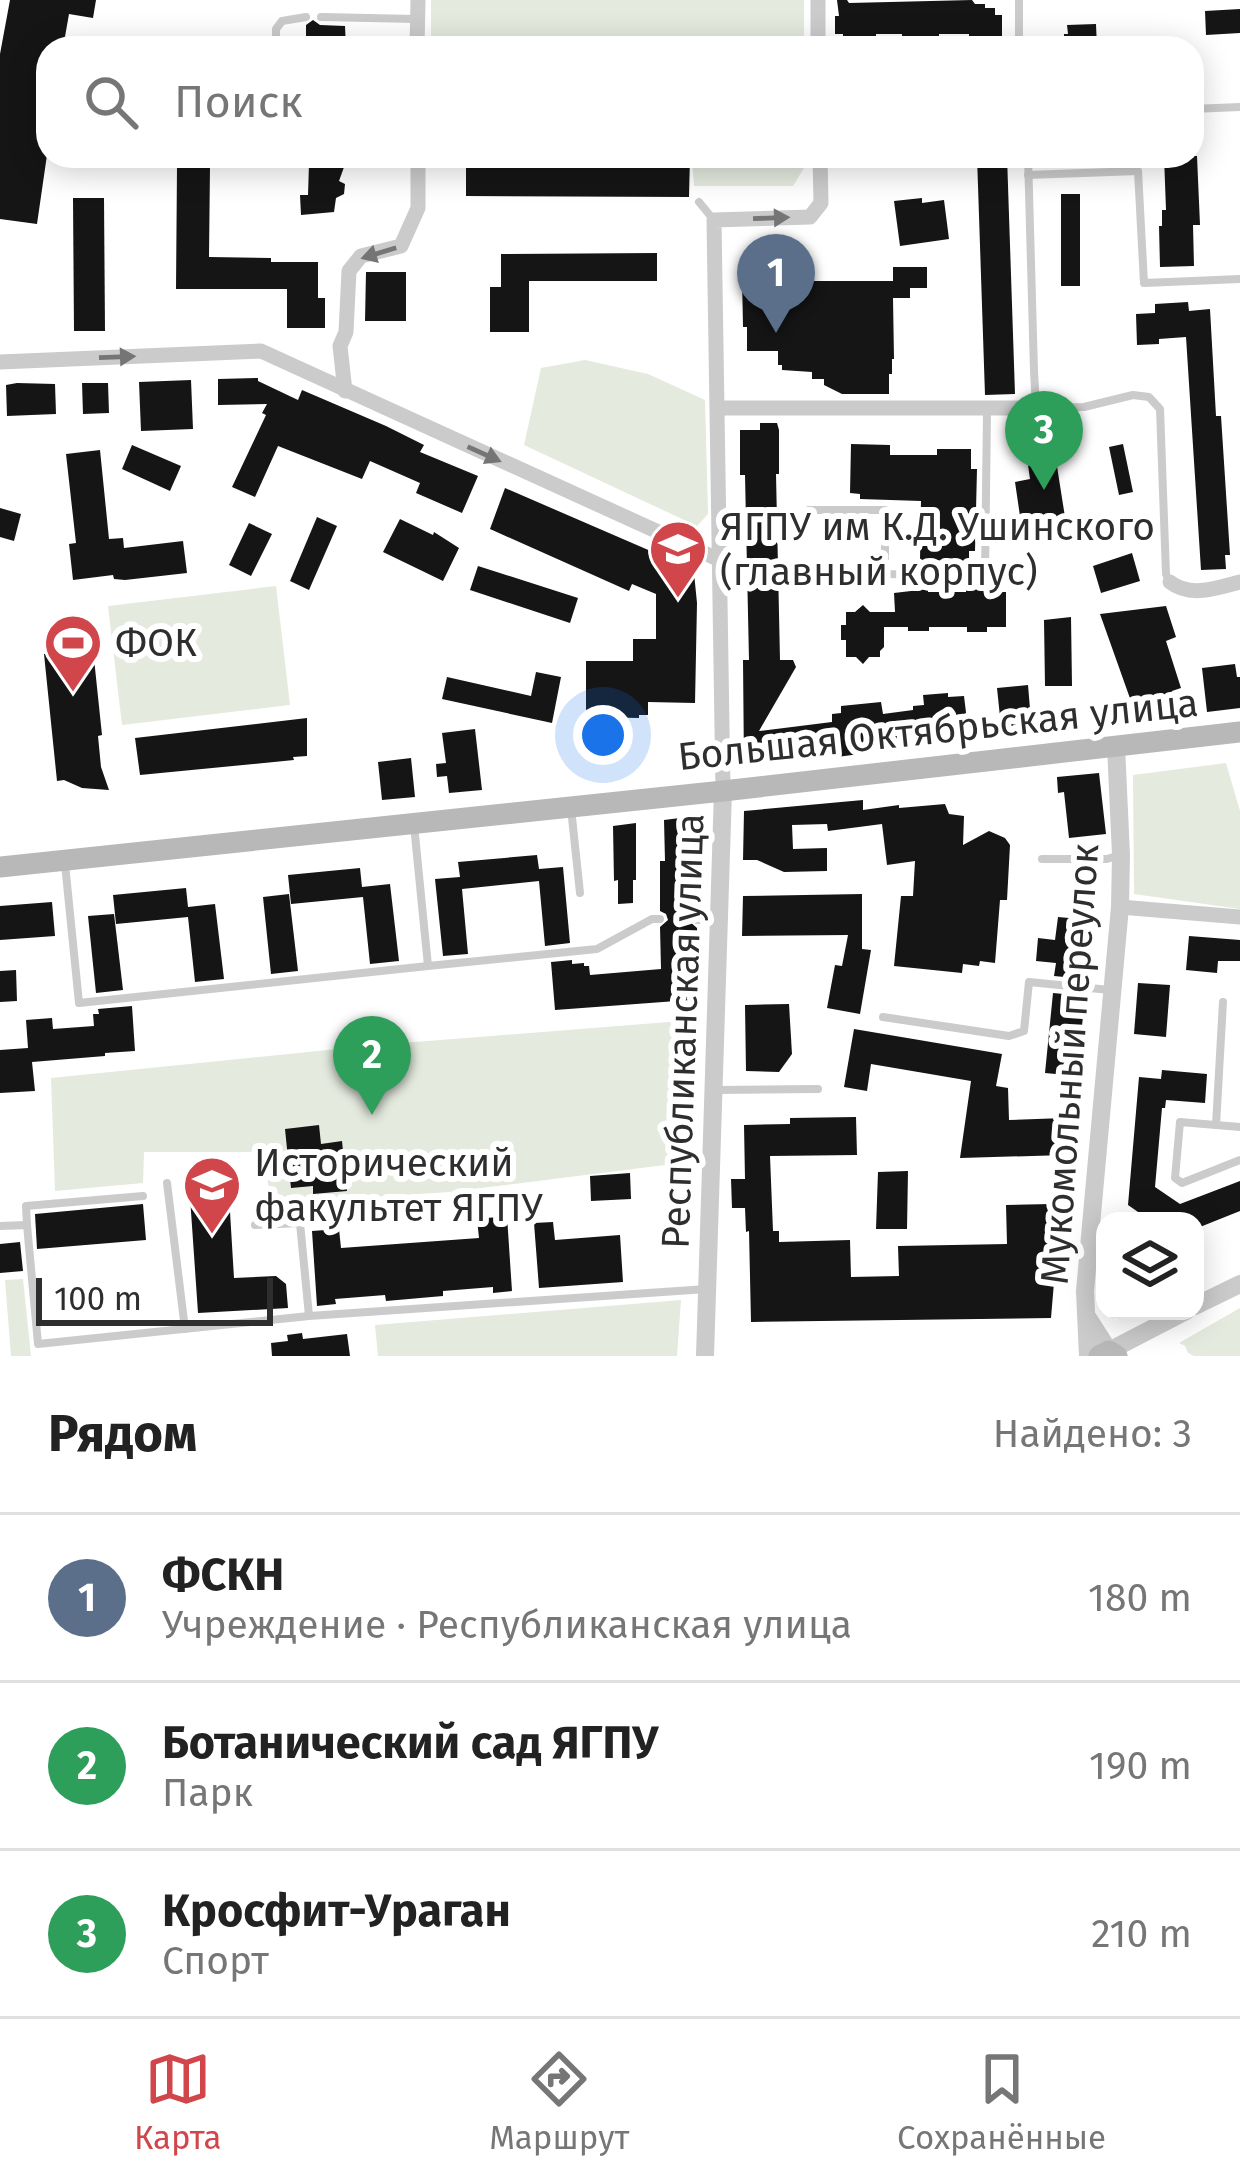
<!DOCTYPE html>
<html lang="ru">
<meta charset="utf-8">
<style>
:root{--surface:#fff;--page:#f2f2f2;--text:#222;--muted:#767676;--line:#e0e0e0;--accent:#d0464a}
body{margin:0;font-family:"Fira Sans",sans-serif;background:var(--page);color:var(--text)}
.controls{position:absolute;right:36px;bottom:36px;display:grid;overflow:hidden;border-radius:24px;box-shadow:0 6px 30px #0003}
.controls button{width:108px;height:108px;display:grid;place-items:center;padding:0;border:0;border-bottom:3px solid var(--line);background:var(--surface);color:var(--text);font:60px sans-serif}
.scale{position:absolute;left:36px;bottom:30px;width:237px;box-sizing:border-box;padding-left:12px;border:6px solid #2e2e2e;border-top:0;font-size:33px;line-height:42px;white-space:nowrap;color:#2e2e2e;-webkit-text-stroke:9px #fff;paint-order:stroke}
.you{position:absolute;left:603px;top:735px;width:42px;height:42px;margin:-30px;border:9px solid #fff;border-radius:50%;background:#1a73e8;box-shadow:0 0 0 18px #1a73e833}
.badge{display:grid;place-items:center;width:78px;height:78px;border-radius:50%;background:var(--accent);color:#fff;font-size:39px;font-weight:700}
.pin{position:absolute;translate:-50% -99px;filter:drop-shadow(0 3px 6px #0008)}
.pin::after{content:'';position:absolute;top:63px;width:42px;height:36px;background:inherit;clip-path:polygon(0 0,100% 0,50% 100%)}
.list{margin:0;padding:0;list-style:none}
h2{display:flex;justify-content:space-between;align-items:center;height:156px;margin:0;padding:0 48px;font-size:51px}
h2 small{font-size:39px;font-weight:400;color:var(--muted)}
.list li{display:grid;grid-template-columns:78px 1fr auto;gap:36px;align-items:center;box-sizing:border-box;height:168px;padding:0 48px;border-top:3px solid var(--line)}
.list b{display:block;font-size:45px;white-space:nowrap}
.list p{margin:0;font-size:39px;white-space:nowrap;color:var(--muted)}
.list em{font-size:39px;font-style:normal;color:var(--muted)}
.icon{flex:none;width:66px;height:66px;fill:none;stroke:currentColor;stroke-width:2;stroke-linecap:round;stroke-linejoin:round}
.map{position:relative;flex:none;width:1240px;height:1356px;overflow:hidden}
.search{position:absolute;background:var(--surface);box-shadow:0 6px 30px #0003;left:36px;right:36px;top:36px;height:132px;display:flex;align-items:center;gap:30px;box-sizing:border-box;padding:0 42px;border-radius:36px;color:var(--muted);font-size:45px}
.sheet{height:660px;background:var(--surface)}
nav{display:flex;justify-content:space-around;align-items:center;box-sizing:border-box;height:168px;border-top:3px solid var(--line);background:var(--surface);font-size:33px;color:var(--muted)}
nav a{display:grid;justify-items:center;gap:6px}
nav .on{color:var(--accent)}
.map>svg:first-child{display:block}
.green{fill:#e4eade}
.building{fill:#151515}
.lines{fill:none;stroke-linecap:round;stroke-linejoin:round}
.service{stroke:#cbcbcb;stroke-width:8}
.minor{stroke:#cbcbcb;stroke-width:15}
.tertiary{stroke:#cbcbcb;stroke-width:18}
.secondary{stroke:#b8b8b8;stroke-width:21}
.oneway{fill:#757575}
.labels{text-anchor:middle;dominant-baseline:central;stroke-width:12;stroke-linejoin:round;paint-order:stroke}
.poi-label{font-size:39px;fill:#2e2e2e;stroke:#fff;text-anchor:start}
.street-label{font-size:39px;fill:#2e2e2e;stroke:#fff}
</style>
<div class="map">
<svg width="1240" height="1356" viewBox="0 0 1240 1356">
<rect width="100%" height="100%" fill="#fff"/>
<!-- green -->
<g class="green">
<path d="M 431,0 L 804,0 L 804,48 L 565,48 L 551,43 L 503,48 L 431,48 Z"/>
<path d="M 692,156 L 804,156 L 804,168 L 793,186 L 694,186 Z"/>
<path d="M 585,360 L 648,374 L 705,400 L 708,514 L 697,526 L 524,445 L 541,368 Z"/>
<path d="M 276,586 L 290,705 L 122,725 L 108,606 Z"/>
<path d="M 1226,763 L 1240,811 L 1240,909 L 1134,894 L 1133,775 Z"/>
<path d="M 694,1020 L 689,1162 L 449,1192 L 270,1204 L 265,1152 L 144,1152 L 143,1183 L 55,1191 L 51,1078 L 377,1045 Z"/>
<path d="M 23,1279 L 31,1356 L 11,1356 L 5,1280 Z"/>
<path d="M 681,1300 L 677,1356 L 378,1356 L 375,1325 Z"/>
<path d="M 1240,1308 L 1240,1356 L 1194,1356 L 1188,1353 L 1185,1346 L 1179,1343 Z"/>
</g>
<!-- building -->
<g class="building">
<path d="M 10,0 L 96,0 L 93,18 L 69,14 L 63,48 L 48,48 L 48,148 L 37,224 L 0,219 L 0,54 Z"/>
<path d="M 837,0 L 847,0 L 849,3 L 972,0 L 975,4 L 985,4 L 985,8 L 995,8 L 995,15 L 1002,15 L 1002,38 L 1011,48 L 969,48 L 969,34 L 939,34 L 939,38 L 902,38 L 902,34 L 876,34 L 876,48 L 849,48 L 849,43 L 843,43 L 843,34 L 835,34 L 835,16 L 839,16 Z"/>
<path d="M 1240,9 L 1240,33 L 1206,35 L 1205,11 Z"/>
<path d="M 313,20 L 320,25 L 345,26 L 346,48 L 306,46 L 306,25 Z"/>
<path d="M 1096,24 L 1097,48 L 1064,48 L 1064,34 L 1068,34 L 1067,25 Z"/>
<path d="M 316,156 L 348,156 L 339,181 L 345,184 L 344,194 L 336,198 L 334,212 L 301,215 L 300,195 L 308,195 L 309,164 L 316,163 Z"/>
<path d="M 466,156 L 690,156 L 689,197 L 466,196 Z"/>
<path d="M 977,156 L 1007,156 L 1015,394 L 985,395 Z"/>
<path d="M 1164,156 L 1197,156 L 1200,225 L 1193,225 L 1194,266 L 1160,267 L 1159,226 L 1162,226 L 1162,210 L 1166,210 Z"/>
<path d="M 177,166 L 210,166 L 209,257 L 271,258 L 271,262 L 318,262 L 318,298 L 325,298 L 325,328 L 287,328 L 287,289 L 176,289 Z"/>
<rect x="1061" y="194" width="19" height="92"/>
<path d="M 73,198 L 104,198 L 105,331 L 74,331 Z"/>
<path d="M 922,198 L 922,203 L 944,200 L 949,239 L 900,246 L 894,201 Z"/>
<path d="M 657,253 L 657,281 L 529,281 L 529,332 L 490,332 L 490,287 L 501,287 L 501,254 Z"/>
<path d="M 893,267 L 927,267 L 927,288 L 910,288 L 910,298 L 893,298 L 894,359 L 892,359 L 892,374 L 889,374 L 889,394 L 842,394 L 824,385 L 824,379 L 812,379 L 812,372 L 782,370 L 782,365 L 778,365 L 778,351 L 747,351 L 747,327 L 743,327 L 742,276 L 769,276 L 769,270 L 797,270 L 797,273 L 802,273 L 802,281 L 893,281 Z"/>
<path d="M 366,272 L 406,272 L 406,321 L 365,321 Z"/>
<path d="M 1188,302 L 1189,311 L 1210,309 L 1216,416 L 1221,416 L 1230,555 L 1225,555 L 1226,569 L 1201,570 L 1186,337 L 1159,339 L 1159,344 L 1137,345 L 1136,314 L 1155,313 L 1155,304 Z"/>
<path d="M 258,378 L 258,381 L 298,400 L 302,390 L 386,426 L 424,445 L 420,452 L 478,476 L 462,513 L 416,493 L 420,483 L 370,461 L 362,479 L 278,446 L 255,497 L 232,487 L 266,415 L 262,413 L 267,404 L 218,405 L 218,379 Z"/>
<path d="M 191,380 L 193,429 L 141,431 L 139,382 Z"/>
<path d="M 17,383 L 55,384 L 56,414 L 7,416 L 6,385 Z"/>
<path d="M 82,383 L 108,383 L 109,413 L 83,414 Z"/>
<path d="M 760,423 L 777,423 L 779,430 L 779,474 L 776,474 L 780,660 L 793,660 L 796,667 L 759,731 L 832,722 L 832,714 L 841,713 L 841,706 L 881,702 L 883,714 L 913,710 L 913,706 L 924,705 L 923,695 L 948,693 L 948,697 L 964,696 L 969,737 L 959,738 L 947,745 L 932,741 L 923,742 L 914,748 L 906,748 L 901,744 L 877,746 L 866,748 L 867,753 L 837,757 L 836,751 L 822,753 L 822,750 L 786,754 L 786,757 L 770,758 L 770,763 L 744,766 L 743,660 L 749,660 L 745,475 L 740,475 L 740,430 L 760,430 Z"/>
<path d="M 851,444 L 890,445 L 890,455 L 937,455 L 937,449 L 971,449 L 971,469 L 977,469 L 975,551 L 969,551 L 969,561 L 920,560 L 921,501 L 860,499 L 860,494 L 850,493 Z"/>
<path d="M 1123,444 L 1133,492 L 1119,495 L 1109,447 Z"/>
<path d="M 132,445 L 181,466 L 170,491 L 122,469 Z"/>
<path d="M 100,450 L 109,539 L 123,538 L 124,548 L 183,541 L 187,573 L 125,580 L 114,579 L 113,575 L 73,580 L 69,544 L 76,543 L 66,454 Z"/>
<path d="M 1056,460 L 1065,517 L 1021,523 L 1015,482 L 1030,479 L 1028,465 Z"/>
<path d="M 505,488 L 683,565 L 694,573 L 697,603 L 695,703 L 648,702 L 648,715 L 639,715 L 639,718 L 586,717 L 586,661 L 633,661 L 633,639 L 656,639 L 656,594 L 632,584 L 629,591 L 490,529 Z"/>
<path d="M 0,508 L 21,514 L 14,541 L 0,537 Z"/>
<path d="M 317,517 L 337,526 L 309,590 L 290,581 Z"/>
<path d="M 400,519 L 433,535 L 434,532 L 459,548 L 443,581 L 383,552 Z"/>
<path d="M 249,523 L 272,534 L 251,576 L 229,565 Z"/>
<path d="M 1132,553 L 1140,581 L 1101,593 L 1093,566 Z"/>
<path d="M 478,566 L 578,598 L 570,623 L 470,590 Z"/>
<path d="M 966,587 L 998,587 L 998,592 L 1006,592 L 1006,627 L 987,627 L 987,632 L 967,632 L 967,627 L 929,627 L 929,631 L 908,631 L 908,627 L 884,627 L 884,647 L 880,651 L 880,657 L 869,657 L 863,664 L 856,657 L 846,657 L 846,640 L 841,640 L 841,625 L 846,625 L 846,612 L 855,612 L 863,605 L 870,612 L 895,612 L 894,593 L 928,589 L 928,592 L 966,592 Z"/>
<path d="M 1166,606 L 1176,637 L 1166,641 L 1181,688 L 1172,691 L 1174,697 L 1146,705 L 1144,700 L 1132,704 L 1100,614 Z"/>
<path d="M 1071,617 L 1072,686 L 1045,686 L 1044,620 Z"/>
<path d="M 93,649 L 102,735 L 98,736 L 101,767 L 109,790 L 82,788 L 64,780 L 57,781 L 44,654 Z"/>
<path d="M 1235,664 L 1237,677 L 1240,677 L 1240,708 L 1207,712 L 1202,668 Z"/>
<path d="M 536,672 L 561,677 L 552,723 L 442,699 L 447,677 L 531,696 Z"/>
<path d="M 1028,685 L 1032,733 L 1002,736 L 997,688 Z"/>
<path d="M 307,718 L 307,756 L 293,757 L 294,760 L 140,775 L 135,738 Z"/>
<path d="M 475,729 L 482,790 L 449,793 L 447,776 L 437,777 L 436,764 L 446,763 L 442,733 Z"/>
<path d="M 411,758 L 415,797 L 382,800 L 378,762 Z"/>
<path d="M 1099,773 L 1106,834 L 1069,838 L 1064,792 L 1058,793 L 1057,777 Z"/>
<path d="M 863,800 L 863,810 L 899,805 L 899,808 L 945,804 L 949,814 L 964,816 L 963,845 L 989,831 L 1005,838 L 1010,845 L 1007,900 L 1000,900 L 995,963 L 980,961 L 979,966 L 963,964 L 962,973 L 894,966 L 901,896 L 913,896 L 915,861 L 887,865 L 882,824 L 828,831 L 827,824 L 792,825 L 793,849 L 827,848 L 827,871 L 784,872 L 757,860 L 743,860 L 744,811 Z"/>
<path d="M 696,816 L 697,912 L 691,915 L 689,921 L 697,928 L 698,991 L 690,1000 L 555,1010 L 551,962 L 572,960 L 572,964 L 584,963 L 584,966 L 589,966 L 590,975 L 661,969 L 660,927 L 668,920 L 666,914 L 660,911 L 660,861 L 665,861 L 664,820 Z"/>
<path d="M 636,823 L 636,880 L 633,880 L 633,903 L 618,904 L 618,880 L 614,881 L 613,826 Z"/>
<path d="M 537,855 L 539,869 L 563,867 L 570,943 L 545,946 L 539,881 L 462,889 L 468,954 L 443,956 L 435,879 L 460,877 L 458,862 Z"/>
<path d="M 360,868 L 362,887 L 390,884 L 399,961 L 370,964 L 363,897 L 291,904 L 288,875 Z"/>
<path d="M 186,888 L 188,907 L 215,904 L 224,979 L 195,982 L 188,917 L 116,924 L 113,895 Z"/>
<path d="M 289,894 L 298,971 L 271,974 L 263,897 Z"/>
<path d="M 862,894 L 862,949 L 871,950 L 860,1014 L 827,1008 L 835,965 L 842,966 L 848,935 L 742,936 L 743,896 Z"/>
<path d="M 52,902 L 55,936 L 0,940 L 0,906 Z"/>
<path d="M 114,914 L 123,990 L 96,993 L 88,916 Z"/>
<path d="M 1058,917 L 1091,920 L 1085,979 L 1054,976 L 1056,963 L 1036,961 L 1038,938 L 1055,940 Z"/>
<path d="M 1189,936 L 1240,940 L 1240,961 L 1218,961 L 1217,973 L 1186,970 Z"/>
<path d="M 16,970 L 17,1001 L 0,1002 L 0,971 Z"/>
<path d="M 1138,983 L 1170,985 L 1166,1037 L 1134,1034 Z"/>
<path d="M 1053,993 L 1085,996 L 1077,1076 L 1045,1073 Z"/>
<path d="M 789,1004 L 792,1054 L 779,1072 L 746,1071 L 745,1005 Z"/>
<path d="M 132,1006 L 135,1051 L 105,1053 L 105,1056 L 32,1062 L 35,1091 L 0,1093 L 0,1050 L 28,1048 L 26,1020 L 52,1018 L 53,1029 L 94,1026 L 93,1014 L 99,1014 L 98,1009 Z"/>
<path d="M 854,1029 L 1002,1054 L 996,1086 L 1008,1088 L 1009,1120 L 1064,1118 L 1065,1155 L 960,1158 L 971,1081 L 871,1064 L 867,1091 L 844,1087 Z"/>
<path d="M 1162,1070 L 1207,1074 L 1205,1103 L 1166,1100 L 1165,1108 L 1162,1108 L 1155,1187 L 1180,1204 L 1240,1181 L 1240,1211 L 1195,1229 L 1195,1221 L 1151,1221 L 1128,1205 L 1139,1077 L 1161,1079 Z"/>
<path d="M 856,1117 L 857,1155 L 770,1156 L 773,1231 L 779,1231 L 779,1242 L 850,1240 L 851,1277 L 899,1276 L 898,1246 L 1007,1244 L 1006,1205 L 1051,1204 L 1052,1259 L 1056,1259 L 1051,1318 L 751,1322 L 749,1231 L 746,1232 L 745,1208 L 732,1208 L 731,1179 L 745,1179 L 744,1125 L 790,1124 L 790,1118 Z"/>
<path d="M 319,1125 L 321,1144 L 342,1141 L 347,1191 L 313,1194 L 313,1186 L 291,1188 L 285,1129 Z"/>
<path d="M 908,1171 L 907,1229 L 876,1229 L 878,1172 Z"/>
<path d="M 630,1173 L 631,1199 L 591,1201 L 590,1176 Z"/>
<path d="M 229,1195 L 234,1278 L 276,1276 L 286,1284 L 288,1308 L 198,1313 L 190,1197 Z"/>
<path d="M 143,1204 L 146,1240 L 37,1249 L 35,1214 Z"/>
<path d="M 507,1216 L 512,1291 L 493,1293 L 493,1287 L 443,1291 L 443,1296 L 386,1301 L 385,1295 L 335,1299 L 336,1304 L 317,1306 L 312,1231 L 339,1229 L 341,1248 L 479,1238 L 477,1219 Z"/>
<path d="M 553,1222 L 555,1240 L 620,1235 L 623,1282 L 539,1288 L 534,1223 Z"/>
<path d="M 20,1242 L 23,1271 L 0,1273 L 0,1244 Z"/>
<path d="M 302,1333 L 303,1339 L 347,1334 L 350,1356 L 272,1356 L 271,1343 L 288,1341 L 287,1335 Z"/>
</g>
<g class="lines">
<!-- service -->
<g class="service">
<path d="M 1019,0 L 1019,48"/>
<path d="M 321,17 L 416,19"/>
<path d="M 276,48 L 276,29 L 282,21 L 306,17"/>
<path d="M 1192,109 L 1240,107"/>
<path d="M 1028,156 L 1034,371 L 1036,408 L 1042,432"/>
<path d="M 821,164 L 924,164 L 924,156"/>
<path d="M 1028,175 L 1138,171 L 1144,283 L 1240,279"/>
<path d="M 699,202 L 713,219"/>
<path d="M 1038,408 L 1084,407 L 1133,395 L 1149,397 L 1160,409 L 1166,574 L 1169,581"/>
<path d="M 809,510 L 885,510 L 885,574 L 985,576 L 987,410"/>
<path d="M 571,808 L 580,893"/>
<path d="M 1042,859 L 1107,859 L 1120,855"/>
<path d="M 65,864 L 79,1003 L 428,966 L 414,825"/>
<path d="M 697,920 L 720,920"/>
<path d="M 428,966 L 597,949 L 652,919 L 660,919"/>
<path d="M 883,1017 L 1009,1036 L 1024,1031 L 1029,982 L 1110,990"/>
<path d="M 717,1090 L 818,1089"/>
<path d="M 1216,1125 L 1223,1002"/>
<path d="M 1240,1127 L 1180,1122 L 1175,1178 L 1182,1183 L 1240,1160"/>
<path d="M 167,1183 L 185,1329"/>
<path d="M 27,1225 L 26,1206 L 143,1196"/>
<path d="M 255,1225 L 300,1223 L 309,1316"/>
<path d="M 0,1226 L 27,1225 L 38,1344 L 309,1316 L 707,1289"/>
</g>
<!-- minor -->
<g class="minor">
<path d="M 818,0 L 818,48"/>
<path d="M 417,48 L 418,0"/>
<path d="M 0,362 L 261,351 L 722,561"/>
<path d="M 345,391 L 340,346 L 346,332 L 349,271 L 361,256 L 401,246 L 418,208 L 418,156"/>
<path d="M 719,408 L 1036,408"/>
<path d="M 1170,582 C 1190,598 1217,588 1240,582"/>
<path d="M 723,791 L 714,220 L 810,217 L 821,203 L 820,156"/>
<path d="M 1120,907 L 1240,917"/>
</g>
<!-- tertiary -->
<g class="tertiary">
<path d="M 1195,1306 L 1240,1284"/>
<path d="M 1088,1318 L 1109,1351 L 1186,1311"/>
<path d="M 705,1356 L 723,791"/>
<path d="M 1088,1356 L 1085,1291 L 1120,907 L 1121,855 L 1116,746"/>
</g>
<!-- secondary -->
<g class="secondary">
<path d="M 0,867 L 723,791 L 1240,732"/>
<path d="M 1099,1356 L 1109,1351 L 1117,1356"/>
</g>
</g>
<!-- one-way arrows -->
<defs><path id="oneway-solid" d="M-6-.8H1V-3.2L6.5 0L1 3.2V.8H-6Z" transform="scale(3)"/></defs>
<g class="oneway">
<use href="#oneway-solid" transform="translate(771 218) rotate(-2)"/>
<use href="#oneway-solid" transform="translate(379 253) rotate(163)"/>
<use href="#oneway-solid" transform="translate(117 357) rotate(-2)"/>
<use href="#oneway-solid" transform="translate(484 454) rotate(24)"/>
</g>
<!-- icons -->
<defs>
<symbol id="university-pin" viewBox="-11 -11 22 30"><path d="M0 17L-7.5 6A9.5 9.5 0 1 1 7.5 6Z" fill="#d0464a" stroke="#fff"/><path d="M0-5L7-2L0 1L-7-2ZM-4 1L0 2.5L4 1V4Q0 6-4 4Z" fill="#fff"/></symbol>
<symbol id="stadium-pin" viewBox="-11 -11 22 30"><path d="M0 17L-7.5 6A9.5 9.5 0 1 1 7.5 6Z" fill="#d0464a" stroke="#fff"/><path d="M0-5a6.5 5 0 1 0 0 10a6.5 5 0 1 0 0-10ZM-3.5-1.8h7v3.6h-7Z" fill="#fff"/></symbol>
</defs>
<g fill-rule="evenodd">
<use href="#university-pin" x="645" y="516" width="66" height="90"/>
<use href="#stadium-pin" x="40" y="610" width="66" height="90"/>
<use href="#university-pin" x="179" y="1152" width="66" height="90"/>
</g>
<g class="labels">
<!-- poi labels -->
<g class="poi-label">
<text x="720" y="527">ЯГПУ им К.Д. Ушинского<tspan x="720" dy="45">(главный корпус)</tspan></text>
<text x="115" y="643">ФОК</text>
<text x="254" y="1163">Исторический<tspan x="254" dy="45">факультет ЯГПУ</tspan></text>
</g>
<!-- street labels -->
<g class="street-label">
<text transform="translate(938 730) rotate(-6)">Большая Октябрьская улица</text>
<text transform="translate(683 1031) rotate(-88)">Республиканская улица</text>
<text transform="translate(1070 1064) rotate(-86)">Мукомольный переулок</text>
</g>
</g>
</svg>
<div class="controls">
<button><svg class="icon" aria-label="layers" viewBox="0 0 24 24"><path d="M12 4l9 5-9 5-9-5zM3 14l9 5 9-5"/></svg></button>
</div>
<div class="scale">100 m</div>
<div class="you"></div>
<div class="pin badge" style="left:776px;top:333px;background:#5c6f8a">1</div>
<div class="pin badge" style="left:372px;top:1115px;background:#2e9e5b">2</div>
<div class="pin badge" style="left:1044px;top:490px;background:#2e9e5b">3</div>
<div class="search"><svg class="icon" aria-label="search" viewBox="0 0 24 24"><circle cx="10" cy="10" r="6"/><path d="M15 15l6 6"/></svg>Поиск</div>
</div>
<section class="sheet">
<h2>Рядом<small>Найдено: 3</small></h2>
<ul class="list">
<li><span class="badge" style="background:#5c6f8a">1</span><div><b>ФСКН</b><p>Учреждение · Республиканская улица</p></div><em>180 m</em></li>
<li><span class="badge" style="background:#2e9e5b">2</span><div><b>Ботанический сад ЯГПУ</b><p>Парк</p></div><em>190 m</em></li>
<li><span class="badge" style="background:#2e9e5b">3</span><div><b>Кросфит-Ураган</b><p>Спорт</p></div><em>210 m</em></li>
</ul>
</section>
<nav>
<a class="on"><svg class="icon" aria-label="map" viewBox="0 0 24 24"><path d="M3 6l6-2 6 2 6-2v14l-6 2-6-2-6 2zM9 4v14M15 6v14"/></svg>Карта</a>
<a><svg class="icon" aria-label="directions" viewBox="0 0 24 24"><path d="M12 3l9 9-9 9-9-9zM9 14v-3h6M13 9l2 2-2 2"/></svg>Маршрут</a>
<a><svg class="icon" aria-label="saved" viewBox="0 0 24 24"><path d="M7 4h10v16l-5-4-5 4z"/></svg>Сохранённые</a>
</nav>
